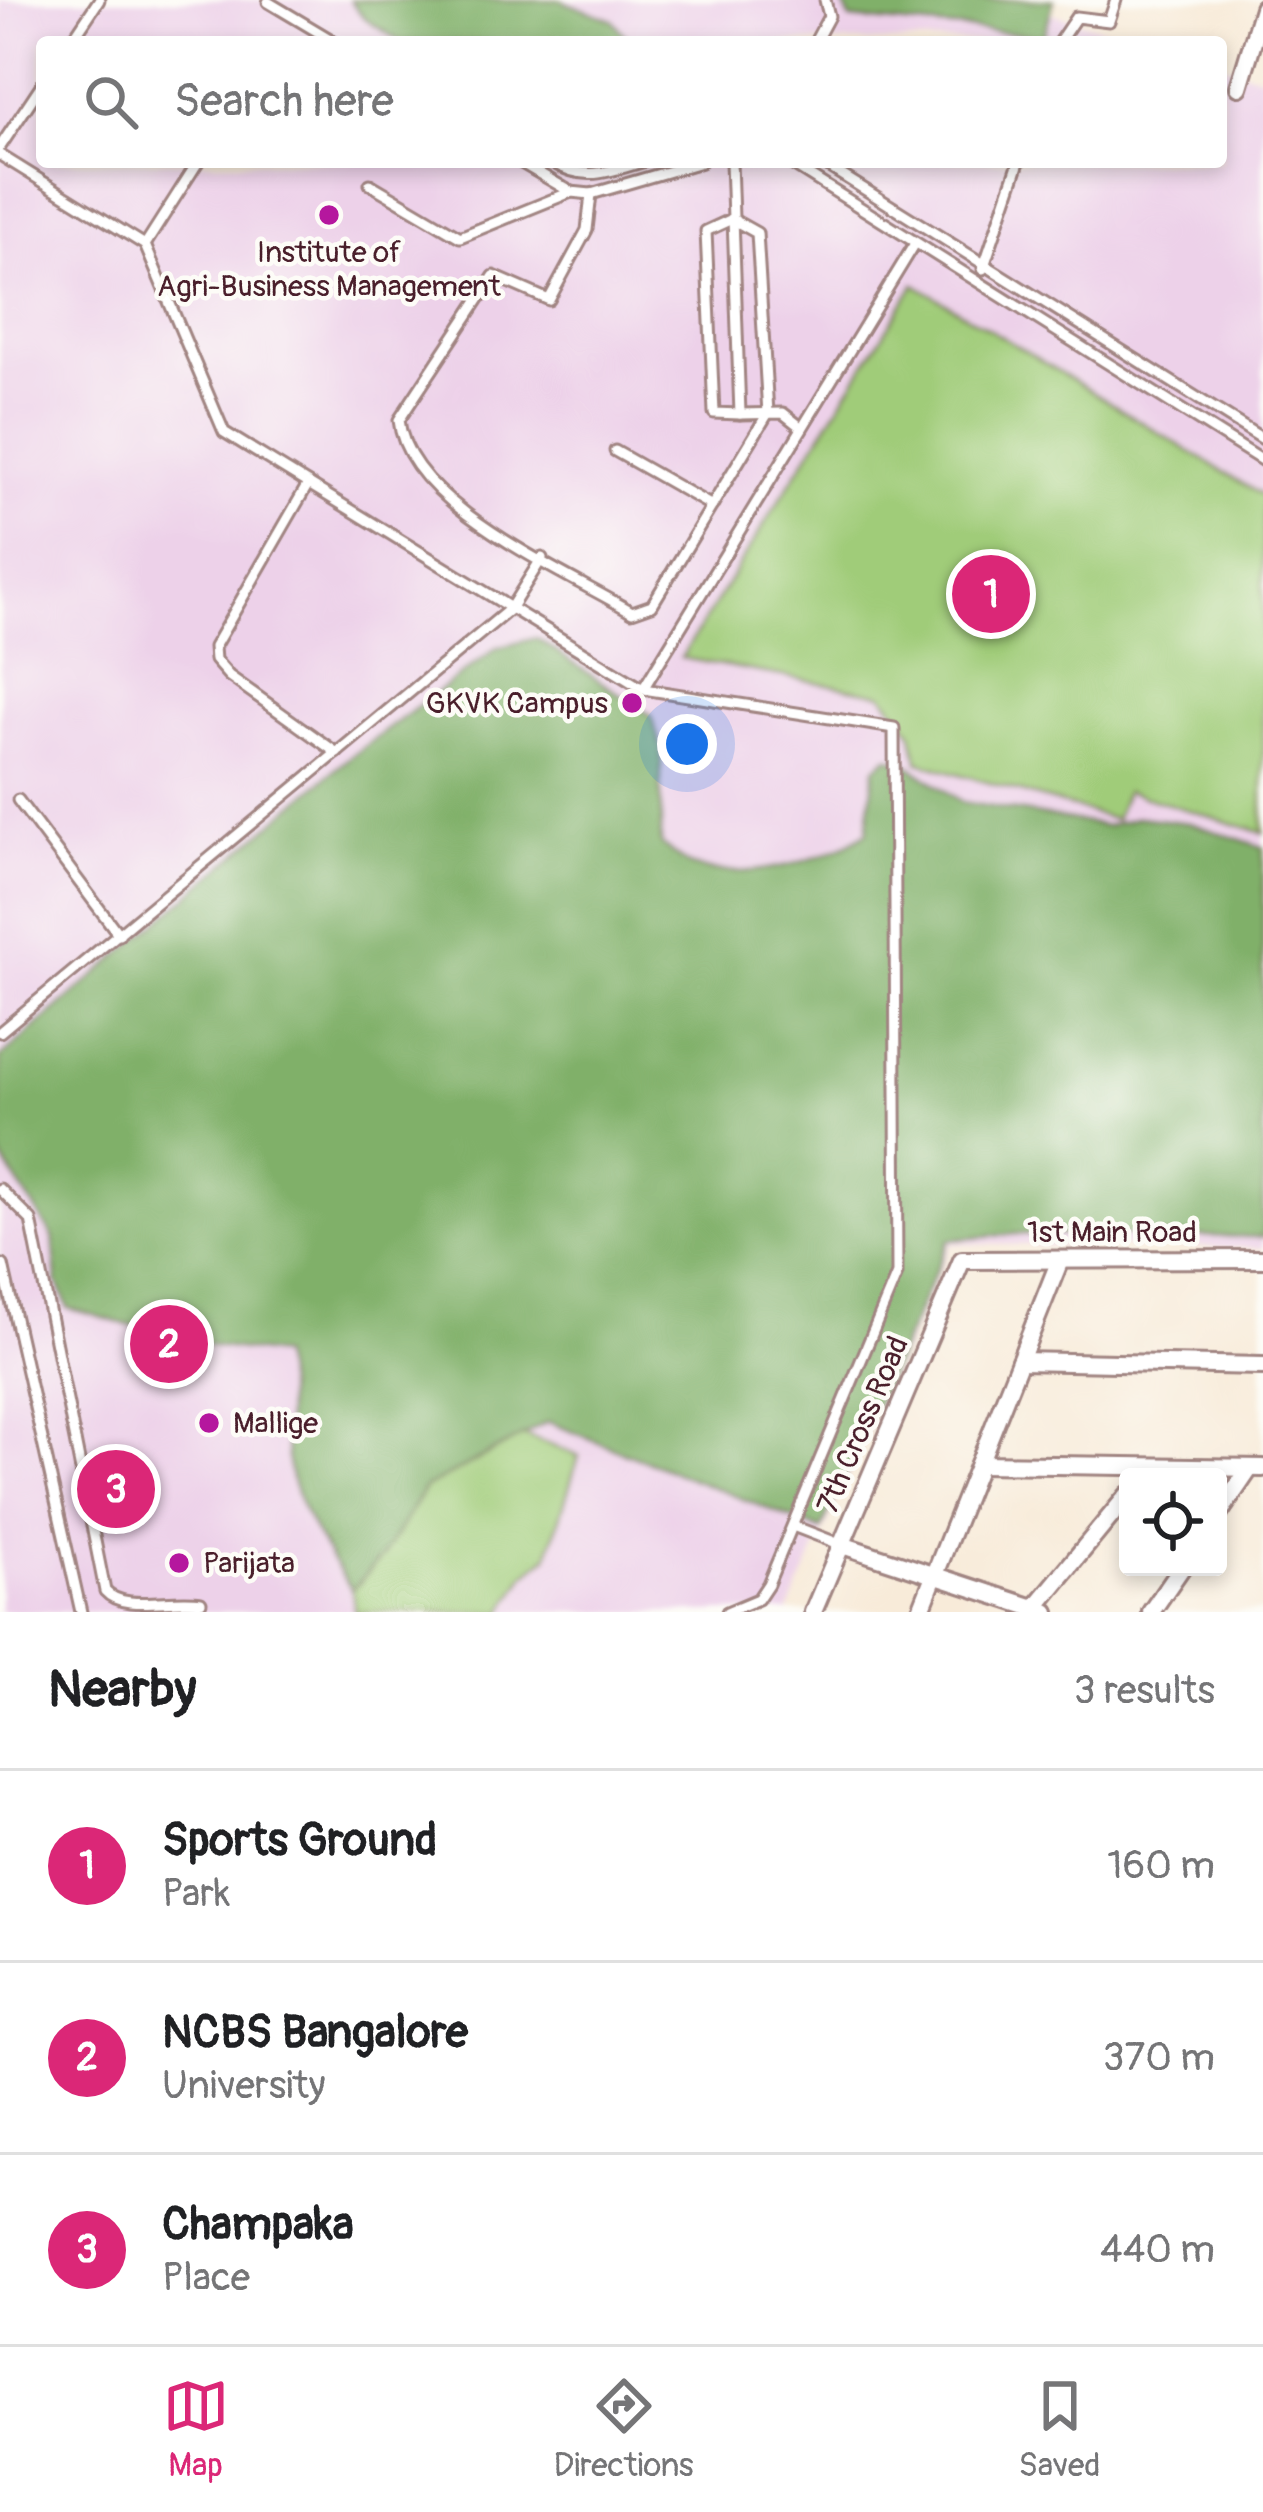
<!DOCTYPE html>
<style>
:root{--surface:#fff;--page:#f2f2f2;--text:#202124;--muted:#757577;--line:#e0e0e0;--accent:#db2777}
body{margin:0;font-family:Pangolin,sans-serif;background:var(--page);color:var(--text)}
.controls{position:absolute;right:36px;bottom:36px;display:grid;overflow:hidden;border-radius:12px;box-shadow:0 6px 18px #0003}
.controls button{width:108px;height:108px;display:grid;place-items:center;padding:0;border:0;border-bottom:3px solid var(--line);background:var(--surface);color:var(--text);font:60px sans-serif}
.you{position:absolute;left:687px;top:744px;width:42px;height:42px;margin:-30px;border:9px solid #fff;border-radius:50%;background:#1a73e8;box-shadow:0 0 0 18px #1a73e833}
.badge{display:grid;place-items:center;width:78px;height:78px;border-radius:50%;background:var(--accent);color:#fff;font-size:39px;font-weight:700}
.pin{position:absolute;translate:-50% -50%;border:6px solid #fff;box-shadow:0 3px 12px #0006}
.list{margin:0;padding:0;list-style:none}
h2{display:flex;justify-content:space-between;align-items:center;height:156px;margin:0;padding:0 48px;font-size:51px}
h2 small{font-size:39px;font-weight:400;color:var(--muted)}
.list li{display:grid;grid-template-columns:78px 1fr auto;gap:36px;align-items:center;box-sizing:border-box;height:192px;padding:0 48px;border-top:3px solid var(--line)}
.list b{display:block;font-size:45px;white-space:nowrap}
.list p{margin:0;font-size:39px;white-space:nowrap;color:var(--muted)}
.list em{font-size:39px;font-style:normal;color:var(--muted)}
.icon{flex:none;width:66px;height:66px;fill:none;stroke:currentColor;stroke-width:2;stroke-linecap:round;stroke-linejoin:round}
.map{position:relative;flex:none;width:1263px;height:1612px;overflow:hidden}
.search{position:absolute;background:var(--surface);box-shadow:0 6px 18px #0003;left:36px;right:36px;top:36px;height:132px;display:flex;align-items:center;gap:30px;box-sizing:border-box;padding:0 42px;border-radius:12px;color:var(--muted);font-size:45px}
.sheet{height:732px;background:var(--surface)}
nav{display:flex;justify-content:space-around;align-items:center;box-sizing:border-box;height:168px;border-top:3px solid var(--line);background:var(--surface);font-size:33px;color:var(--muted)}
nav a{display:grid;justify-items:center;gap:6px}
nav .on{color:var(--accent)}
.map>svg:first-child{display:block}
.built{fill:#edd1e9}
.green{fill:#a0cc79;stroke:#757652;stroke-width:3}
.forest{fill:#80b069;stroke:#65684a;stroke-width:3}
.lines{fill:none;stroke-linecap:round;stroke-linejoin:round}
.service-casing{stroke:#a18582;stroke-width:15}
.minor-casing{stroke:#a18582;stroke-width:22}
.service{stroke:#fff;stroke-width:9}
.minor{stroke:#fff;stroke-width:16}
.poi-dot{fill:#b5179e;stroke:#fdfcf7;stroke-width:4.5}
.labels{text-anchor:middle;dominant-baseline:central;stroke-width:9;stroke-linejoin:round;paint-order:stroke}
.poi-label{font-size:30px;fill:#4a1f2b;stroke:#fdfcf7;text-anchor:start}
.street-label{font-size:30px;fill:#4a1f2b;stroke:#fdfcf7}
</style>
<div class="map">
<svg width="1263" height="1612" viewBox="0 0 1263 1612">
<rect width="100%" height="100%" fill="#fdfcf7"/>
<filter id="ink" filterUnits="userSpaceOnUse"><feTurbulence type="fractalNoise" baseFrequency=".00833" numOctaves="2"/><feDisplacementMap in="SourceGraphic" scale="24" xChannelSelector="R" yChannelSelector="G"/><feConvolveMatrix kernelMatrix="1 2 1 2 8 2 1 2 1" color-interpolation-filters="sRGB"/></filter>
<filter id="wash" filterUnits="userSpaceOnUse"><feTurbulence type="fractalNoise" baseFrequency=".004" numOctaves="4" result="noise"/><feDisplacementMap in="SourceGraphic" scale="48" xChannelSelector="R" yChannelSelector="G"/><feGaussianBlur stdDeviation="2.7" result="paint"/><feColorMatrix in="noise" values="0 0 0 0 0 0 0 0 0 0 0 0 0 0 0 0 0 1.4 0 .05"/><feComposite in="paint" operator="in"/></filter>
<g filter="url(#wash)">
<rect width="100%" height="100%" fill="#f8ebd9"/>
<!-- built -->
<path class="built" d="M 0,0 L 1054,0 L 1051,13 L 1146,42 L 42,42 L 42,162 L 1221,162 L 1221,64 L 1263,77 L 1263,1248 L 951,1244 L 788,1612 L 0,1612 Z"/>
<!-- green -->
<g class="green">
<path d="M 915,284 L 1263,496 L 1263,833 L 1126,791 L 1115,820 L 919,762 L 911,731 L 883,694 L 681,658 Z"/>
<path d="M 523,1435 L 579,1456 L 548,1556 L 526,1574 L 503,1612 L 355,1612 L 352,1590 L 383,1555 L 425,1488 Z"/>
</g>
<!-- forest -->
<g class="forest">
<path d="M 350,0 L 560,0 L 613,20 L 630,42 L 401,42 L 365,19 Z"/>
<path d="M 842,0 L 1054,0 L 1044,36 L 850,19 Z"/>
<path d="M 536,638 L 652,716 L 661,748 L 661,844 C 670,851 682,863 692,866 C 743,882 826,862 867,832 L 875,768 L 888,757 L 906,763 L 962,802 L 1106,826 L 1138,817 L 1190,823 L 1263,847 L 1263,1237 L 1017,1234 L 949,1240 L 821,1530 L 548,1422 L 425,1488 L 383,1555 L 352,1590 C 326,1552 293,1504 287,1457 C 283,1423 290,1387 279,1355 L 192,1343 L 68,1308 L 57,1282 L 53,1237 L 0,1155 L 0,1058 L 346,760 L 497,648 Z"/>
</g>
</g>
<g filter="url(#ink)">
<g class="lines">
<defs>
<g id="service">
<path d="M 268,2 L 335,42"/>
<path d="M 71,42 L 99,0"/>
<path d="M 815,42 L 829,16 L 825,0"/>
<path d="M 1059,42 L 1076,17 L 1109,21 L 1116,0"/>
<path d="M 0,147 L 42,84"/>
<path d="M 0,155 L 145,245 L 224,432 L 643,689 L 914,245"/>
<path d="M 520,162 L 571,192 L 591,194 L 701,162"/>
<path d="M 552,162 C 585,182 607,172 642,162"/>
<path d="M 731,162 L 740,414 L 783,413 L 802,428"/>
<path d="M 788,162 L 1263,461"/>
<path d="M 821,162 L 1263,439"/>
<path d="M 370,184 L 460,237 L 571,192"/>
<path d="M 591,194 L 587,230 L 549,300 L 494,276 L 399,420 C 407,505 564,571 632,612 L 652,605 L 768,413 L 757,233 L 732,219 L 706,231 L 714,413 L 740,414"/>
<path d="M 145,245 L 198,162"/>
<path d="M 983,269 L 1019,162"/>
<path d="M 615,451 L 712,506"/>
<path d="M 308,484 L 214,647 L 215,660 L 229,676 L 337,753"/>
<path d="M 643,689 L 894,728 L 897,1274 L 768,1584 L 758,1599 L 727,1612"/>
<path d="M 18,800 L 119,935"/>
<path d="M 0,1032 L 510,609 L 542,558"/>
<path d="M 0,1189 L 31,1220 L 105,1591 C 123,1612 171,1597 201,1602"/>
<path d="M 3,1265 L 81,1612"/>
<path d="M 793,1526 L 842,1545"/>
</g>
<g id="minor">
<path d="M 1239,87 L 1263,8"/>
<path d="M 1020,1361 L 1263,1366"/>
<path d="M 979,1464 L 1263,1468"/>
<path d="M 1218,1515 L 1250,1468"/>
<path d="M 842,1545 L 1046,1612"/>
<path d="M 1035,1608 L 1128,1495"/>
<path d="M 813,1612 L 962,1260 L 1263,1259"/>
<path d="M 920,1612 L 1060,1260"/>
<path d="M 1151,1612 L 1182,1567"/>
</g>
</defs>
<!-- service casing -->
<use href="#service" class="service-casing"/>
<!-- minor casing -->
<use href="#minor" class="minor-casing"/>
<!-- service -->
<use href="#service" class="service"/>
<!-- minor -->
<use href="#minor" class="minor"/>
</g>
</g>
<!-- markers -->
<g class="poi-dot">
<circle cx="329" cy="215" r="12"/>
<circle cx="632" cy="703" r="12"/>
<circle cx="209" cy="1423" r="12"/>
<circle cx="179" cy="1563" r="12"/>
</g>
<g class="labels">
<!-- poi labels -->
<g class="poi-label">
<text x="329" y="252" text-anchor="middle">Institute of<tspan x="329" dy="34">Agri-Business Management</tspan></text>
<text x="608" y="703" text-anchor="end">GKVK Campus</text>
<text x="233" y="1423">Mallige</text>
<text x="203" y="1563">Parijata</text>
</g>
<!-- street labels -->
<g class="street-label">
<text x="1112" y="1232">1st Main Road</text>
<text transform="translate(863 1425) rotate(-67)">7th Cross Road</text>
</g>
</g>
</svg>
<div class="controls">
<button><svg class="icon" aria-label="locate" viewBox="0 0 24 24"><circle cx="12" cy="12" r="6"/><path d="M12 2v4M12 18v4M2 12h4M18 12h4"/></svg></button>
</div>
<div class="you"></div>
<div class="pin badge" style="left:991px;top:594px">1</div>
<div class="pin badge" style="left:169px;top:1344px">2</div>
<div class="pin badge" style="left:116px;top:1489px">3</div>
<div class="search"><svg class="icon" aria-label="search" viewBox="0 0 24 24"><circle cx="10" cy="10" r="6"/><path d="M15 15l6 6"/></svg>Search here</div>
</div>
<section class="sheet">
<h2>Nearby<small>3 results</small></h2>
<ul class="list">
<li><span class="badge">1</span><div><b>Sports Ground</b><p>Park</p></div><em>160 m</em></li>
<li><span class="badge">2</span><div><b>NCBS Bangalore</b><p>University</p></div><em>370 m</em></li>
<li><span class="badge">3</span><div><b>Champaka</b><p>Place</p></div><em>440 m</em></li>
</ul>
</section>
<nav>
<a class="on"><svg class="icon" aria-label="map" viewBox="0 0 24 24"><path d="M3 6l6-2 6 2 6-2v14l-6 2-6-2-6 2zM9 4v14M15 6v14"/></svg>Map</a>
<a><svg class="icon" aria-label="directions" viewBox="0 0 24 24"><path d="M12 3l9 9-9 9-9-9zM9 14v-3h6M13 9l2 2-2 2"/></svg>Directions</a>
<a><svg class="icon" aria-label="saved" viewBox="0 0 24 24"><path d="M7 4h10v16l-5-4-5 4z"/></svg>Saved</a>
</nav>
